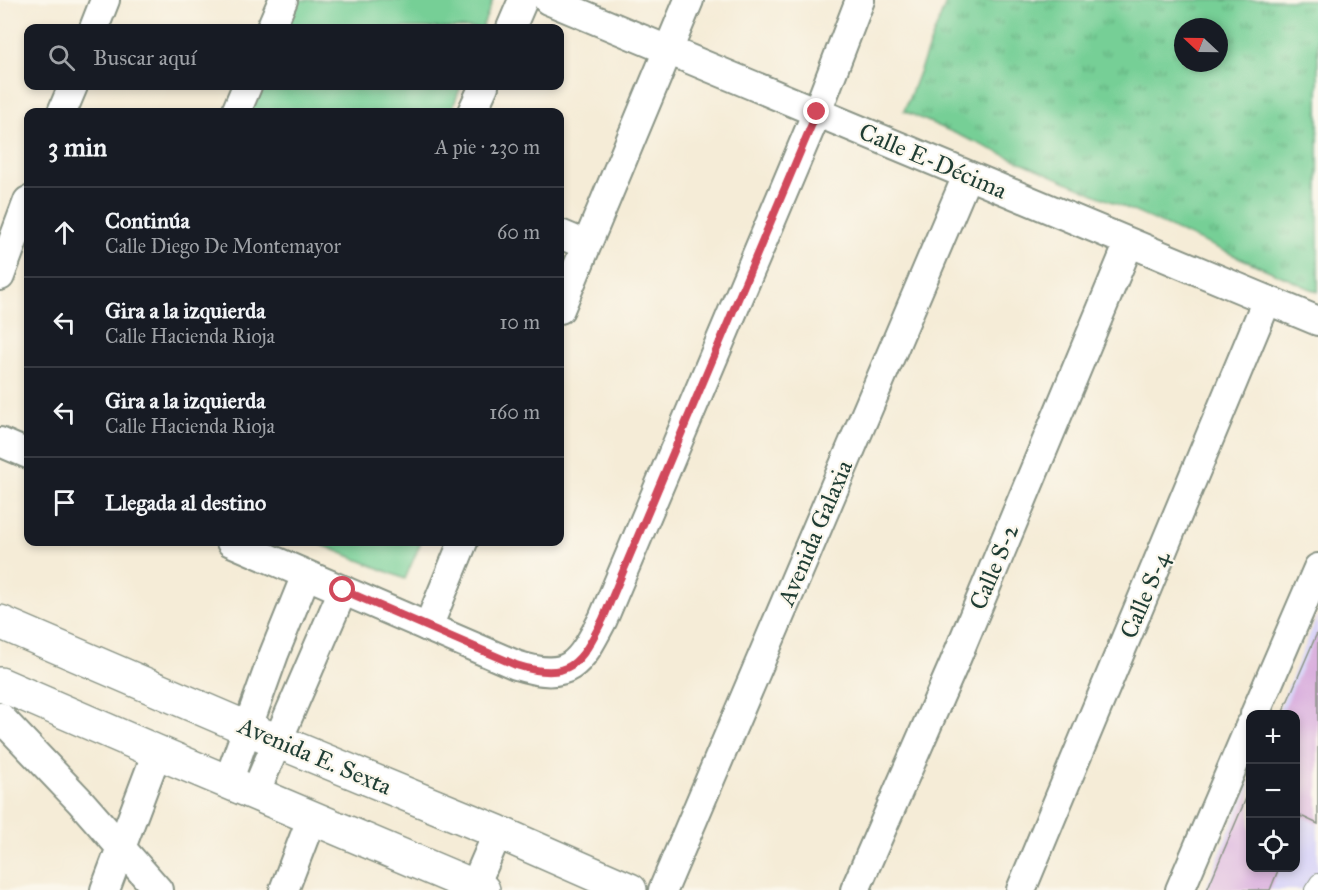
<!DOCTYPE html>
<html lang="es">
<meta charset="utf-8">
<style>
:root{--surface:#171b24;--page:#242831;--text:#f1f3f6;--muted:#9ea1a6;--line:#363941}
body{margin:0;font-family:"IM FELL Great Primer",serif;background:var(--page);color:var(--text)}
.controls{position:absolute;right:18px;bottom:18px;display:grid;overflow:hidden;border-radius:12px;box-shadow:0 3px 9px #0003}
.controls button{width:54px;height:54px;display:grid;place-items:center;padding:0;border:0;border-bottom:2px solid var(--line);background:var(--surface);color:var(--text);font:30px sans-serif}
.compass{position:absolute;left:1174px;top:18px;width:54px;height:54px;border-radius:50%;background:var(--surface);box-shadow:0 3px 9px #0003;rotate:292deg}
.stop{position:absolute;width:18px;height:18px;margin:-14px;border:4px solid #d1495b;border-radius:50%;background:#fff}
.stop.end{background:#d1495b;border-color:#fff;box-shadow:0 2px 6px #0008}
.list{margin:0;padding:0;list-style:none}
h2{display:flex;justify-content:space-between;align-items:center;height:78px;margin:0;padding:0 24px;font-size:26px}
h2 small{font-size:20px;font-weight:400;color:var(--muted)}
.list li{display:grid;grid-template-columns:39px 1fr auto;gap:18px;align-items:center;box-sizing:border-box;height:90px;padding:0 24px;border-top:2px solid var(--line)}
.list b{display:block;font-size:22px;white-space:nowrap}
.list p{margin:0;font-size:20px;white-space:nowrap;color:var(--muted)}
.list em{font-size:20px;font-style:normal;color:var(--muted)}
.icon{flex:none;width:33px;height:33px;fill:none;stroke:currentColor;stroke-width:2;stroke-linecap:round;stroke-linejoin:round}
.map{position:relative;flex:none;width:1318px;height:890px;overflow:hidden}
.search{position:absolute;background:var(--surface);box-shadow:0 3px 9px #0003;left:24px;top:24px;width:540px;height:66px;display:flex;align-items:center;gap:15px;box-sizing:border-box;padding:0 21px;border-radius:12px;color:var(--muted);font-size:22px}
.panel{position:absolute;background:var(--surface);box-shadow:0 3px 9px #0003;left:24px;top:108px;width:540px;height:438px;border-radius:12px}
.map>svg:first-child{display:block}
.built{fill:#dad6f7}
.grass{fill:url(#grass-tufts);stroke:#4a8665;stroke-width:1.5;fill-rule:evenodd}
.green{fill:#76cf96;stroke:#4a8665;stroke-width:1.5}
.building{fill:#dab0de}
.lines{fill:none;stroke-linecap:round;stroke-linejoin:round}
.service-casing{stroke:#8a9486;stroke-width:16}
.minor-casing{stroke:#8a9486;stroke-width:32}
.tertiary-casing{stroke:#8a9486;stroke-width:36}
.service{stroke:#fff;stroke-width:14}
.minor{stroke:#fff;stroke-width:28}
.tertiary{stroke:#fff;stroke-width:33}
.route{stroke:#d1495b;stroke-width:8}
.labels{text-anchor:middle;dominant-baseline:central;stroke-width:4.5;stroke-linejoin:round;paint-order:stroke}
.street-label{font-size:24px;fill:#1f3d34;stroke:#fbf7ec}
</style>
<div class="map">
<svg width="1318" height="890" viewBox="0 0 1318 890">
<defs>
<pattern id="grass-tufts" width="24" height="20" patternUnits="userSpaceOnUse" patternTransform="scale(1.5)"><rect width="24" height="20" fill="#76cf96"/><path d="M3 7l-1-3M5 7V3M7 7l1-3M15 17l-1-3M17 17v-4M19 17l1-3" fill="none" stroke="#60a97b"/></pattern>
</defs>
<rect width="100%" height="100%" fill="#fbf7ec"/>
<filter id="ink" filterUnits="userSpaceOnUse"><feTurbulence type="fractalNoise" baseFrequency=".0167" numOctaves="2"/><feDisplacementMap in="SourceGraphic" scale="12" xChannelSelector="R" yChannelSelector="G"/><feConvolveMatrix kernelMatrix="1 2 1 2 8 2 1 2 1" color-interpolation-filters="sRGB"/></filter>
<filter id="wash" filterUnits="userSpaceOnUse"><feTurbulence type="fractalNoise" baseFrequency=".008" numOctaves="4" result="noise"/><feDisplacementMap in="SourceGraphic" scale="24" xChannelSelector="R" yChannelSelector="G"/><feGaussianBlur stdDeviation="1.35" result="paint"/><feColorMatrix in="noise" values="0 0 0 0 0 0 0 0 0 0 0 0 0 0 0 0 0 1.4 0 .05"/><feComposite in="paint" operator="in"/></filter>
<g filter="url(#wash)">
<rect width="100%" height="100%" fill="#f5ecd7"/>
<!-- built -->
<path class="built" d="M 1318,614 L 1318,890 L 1205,890 L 1250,778 L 1250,868 L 1296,868 L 1296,714 L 1277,714 Z"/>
<!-- grass -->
<path class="grass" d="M 947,0 L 1318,0 L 1318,292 L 904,111 ZM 1183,27 L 1219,27 L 1219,63 L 1183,63 Z"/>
<!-- green -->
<g class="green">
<path d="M 289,0 L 493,0 L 482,28 L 277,28 Z"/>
<path d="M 254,86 L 461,86 L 451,112 L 243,112 Z"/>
<path d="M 315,542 L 421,542 L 405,579 Z"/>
</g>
<g id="blocks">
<!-- building -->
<g class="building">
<path d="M 1318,631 L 1318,824 L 1301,816 L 1296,829 L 1296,714 L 1282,714 Z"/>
<path d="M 1250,789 L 1250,868 L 1279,868 L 1270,890 L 1207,890 Z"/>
</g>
</g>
</g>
<g filter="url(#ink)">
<use href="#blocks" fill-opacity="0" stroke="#8a9486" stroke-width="1.5"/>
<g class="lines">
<defs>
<path id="service" d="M 1312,890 L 1318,881"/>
<g id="minor">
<path d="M 548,0 L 1318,321"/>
<path d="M 94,28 L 105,0"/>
<path d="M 271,28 L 283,0"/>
<path d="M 511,28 L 523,0"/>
<path d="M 62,112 L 73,86"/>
<path d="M 236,112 L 247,86"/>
<path d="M 472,112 L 484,86"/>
<path d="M 560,234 L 586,245"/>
<path d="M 0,276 L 28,201"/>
<path d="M 560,309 L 689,0"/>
<path d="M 0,442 L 28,454"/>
<path d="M 231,542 L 516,665 C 570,682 579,665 603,619 L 817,112 L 860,0"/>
<path d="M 428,627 L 463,542"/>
<path d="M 1255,714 L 1318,568"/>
<path d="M 0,717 L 80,801 L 158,890"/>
<path d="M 228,782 L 274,654 L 306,575"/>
<path d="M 255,793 L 343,590"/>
<path d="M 105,890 L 157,752"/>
<path d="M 284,890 L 312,817"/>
<path d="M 473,890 L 498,832"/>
<path d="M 663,890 L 967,176"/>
<path d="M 855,890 L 953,666 L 1129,243"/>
<path d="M 1021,890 L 1267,300"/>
<path d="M 1180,890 L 1250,726"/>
</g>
<g id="tertiary">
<path d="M 0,622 L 277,741 L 498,832 L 630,890"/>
<path d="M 0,684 L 157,752 L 483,890"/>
</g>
</defs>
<!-- service casing -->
<use href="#service" class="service-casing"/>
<!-- minor casing -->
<use href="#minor" class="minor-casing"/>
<!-- tertiary casing -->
<use href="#tertiary" class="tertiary-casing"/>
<!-- service -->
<use href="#service" class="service"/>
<!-- minor -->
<use href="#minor" class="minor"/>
<!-- tertiary -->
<use href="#tertiary" class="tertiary"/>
</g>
</g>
<g class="lines" filter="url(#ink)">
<!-- route -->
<path class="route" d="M 343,590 L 516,665 C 570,682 580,664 603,619 L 817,112"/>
</g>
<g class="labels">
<!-- street labels -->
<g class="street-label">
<text transform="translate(933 161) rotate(23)">Calle E-Décima</text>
<text transform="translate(815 533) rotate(-67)">Avenida Galaxia</text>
<text transform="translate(994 567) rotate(-67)">Calle S-2</text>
<text transform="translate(1145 595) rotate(-67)">Calle S-4</text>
<text transform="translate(315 756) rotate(23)">Avenida E. Sexta</text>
</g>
</g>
</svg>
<div class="controls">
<button>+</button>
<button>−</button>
<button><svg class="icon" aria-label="locate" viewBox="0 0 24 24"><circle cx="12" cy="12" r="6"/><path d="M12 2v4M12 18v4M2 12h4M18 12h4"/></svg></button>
</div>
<svg class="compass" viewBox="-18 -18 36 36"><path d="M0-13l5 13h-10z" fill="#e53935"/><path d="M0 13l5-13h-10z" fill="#9ea1a6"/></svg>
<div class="stop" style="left:343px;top:590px"></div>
<div class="stop end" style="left:817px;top:112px"></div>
<div class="search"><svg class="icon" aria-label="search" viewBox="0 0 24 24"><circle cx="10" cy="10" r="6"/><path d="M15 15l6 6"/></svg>Buscar aquí</div>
<section class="panel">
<h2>3 min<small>A pie · 230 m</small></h2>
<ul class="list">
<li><svg class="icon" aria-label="ahead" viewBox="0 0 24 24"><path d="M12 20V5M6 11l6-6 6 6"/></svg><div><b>Continúa</b><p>Calle Diego De Montemayor</p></div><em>60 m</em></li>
<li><svg class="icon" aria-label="left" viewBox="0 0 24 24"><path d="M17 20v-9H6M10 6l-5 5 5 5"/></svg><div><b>Gira a la izquierda</b><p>Calle Hacienda Rioja</p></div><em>10 m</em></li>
<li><svg class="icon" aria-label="left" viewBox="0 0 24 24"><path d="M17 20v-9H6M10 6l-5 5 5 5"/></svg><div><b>Gira a la izquierda</b><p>Calle Hacienda Rioja</p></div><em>160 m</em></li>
<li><svg class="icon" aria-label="arrive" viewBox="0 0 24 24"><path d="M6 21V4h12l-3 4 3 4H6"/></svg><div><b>Llegada al destino</b></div></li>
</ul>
</section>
</div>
